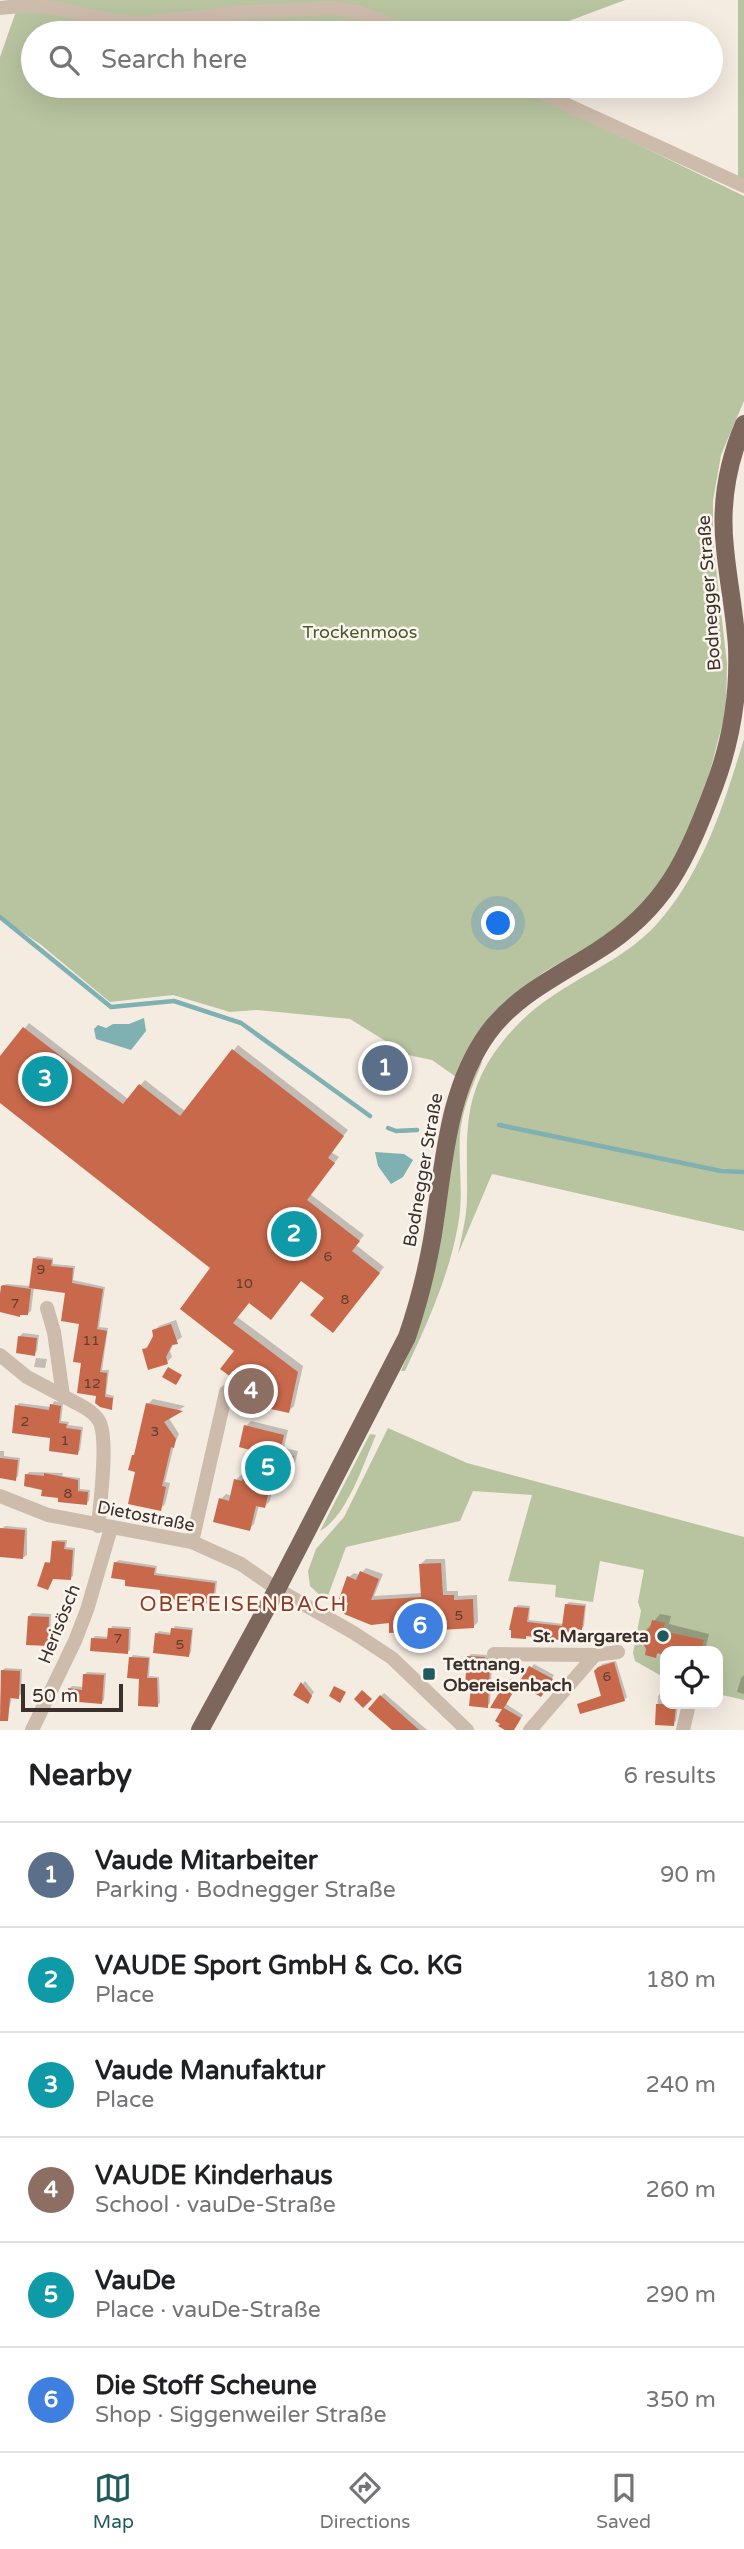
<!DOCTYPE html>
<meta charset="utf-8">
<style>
:root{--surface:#fff;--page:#f2f2f2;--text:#202124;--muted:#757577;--line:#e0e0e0;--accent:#1f5a5e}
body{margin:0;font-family:"Varela Round",sans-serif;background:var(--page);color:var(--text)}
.controls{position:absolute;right:21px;bottom:21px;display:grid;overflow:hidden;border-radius:14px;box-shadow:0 7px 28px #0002}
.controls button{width:63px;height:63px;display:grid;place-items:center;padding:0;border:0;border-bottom:2px solid var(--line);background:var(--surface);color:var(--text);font:35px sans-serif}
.scale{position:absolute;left:21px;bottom:18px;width:102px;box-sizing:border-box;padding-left:7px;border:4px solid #3b302b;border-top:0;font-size:19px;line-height:24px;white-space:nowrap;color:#3b302b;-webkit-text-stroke:5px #fbf5ee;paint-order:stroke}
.you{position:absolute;left:499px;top:924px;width:24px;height:24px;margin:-18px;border:5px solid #fff;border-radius:50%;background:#1a73e8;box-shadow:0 0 0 10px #1a73e833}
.badge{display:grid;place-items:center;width:46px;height:46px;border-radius:50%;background:var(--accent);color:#fff;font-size:23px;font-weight:700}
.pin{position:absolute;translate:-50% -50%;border:4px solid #fff;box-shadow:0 2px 7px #0006}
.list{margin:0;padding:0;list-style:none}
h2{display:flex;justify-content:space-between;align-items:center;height:91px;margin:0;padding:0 28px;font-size:30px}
h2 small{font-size:23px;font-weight:400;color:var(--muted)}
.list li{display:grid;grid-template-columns:46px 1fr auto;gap:21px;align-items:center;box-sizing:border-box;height:105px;padding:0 28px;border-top:2px solid var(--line)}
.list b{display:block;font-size:26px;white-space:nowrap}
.list p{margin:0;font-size:23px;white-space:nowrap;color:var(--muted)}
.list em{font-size:23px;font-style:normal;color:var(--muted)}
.icon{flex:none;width:38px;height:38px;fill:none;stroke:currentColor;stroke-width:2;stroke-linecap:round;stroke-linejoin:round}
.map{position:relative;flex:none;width:744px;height:1730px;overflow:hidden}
.search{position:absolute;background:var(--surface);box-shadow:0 7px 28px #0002;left:21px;right:21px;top:21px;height:77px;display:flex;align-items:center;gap:18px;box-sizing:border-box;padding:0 24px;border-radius:38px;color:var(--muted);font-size:26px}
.sheet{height:721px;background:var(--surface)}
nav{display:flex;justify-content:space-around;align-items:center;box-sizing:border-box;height:98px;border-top:2px solid var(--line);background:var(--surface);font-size:19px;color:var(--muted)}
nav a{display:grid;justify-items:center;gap:4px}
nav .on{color:var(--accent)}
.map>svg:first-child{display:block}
.green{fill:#b8c4a0}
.water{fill:#7fb0b2}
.shadow{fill:#0003}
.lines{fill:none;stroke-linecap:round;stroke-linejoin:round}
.stream{stroke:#7fb0b2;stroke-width:4.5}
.building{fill:#c8694b}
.minor{stroke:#cdbbac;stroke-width:14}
.major{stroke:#7d675c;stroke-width:18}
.poi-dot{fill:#1f5a5e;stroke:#fbf5ee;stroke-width:2.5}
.labels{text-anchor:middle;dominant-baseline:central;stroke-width:5;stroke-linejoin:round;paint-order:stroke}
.number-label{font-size:14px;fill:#5e3e33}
.street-label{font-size:18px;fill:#3b302b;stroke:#fbf5ee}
.park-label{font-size:18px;fill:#4a5a2e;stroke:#fbf5ee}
.poi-label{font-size:18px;font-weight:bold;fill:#3b302b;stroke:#fbf5ee;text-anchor:end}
.quarter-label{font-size:21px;letter-spacing:2px;fill:#8c3b22;stroke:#fbf5ee}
</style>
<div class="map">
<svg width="744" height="1730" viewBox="0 0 744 1730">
<rect width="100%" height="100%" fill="#f4ebe1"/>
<!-- green -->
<g class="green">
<path d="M 20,0 L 625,0 L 542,31 L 542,33 L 33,33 L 33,86 L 552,86 L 554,93 L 544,99 L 744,196 L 744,401 L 721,455 L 713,501 L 713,542 L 727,664 L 726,710 L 708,779 L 683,842 L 664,878 L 640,910 L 611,933 L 544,972 L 505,1002 L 456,1077 L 432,1060 L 408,1055 L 350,1019 L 257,1010 L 230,1012 L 173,995 L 110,1002 L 40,944 L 0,917 L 0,57 Z"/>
<path d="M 738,0 L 744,0 L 744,183 L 738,180 Z"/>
<path d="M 744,739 L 744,1231 L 492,1174 L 458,1254 C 462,1235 467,1216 467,1197 C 468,1155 462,1116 481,1076 C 496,1045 522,1016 551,997 C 587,972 625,958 656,925 C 703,873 724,804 744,739 Z"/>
<path d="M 480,1059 L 482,1062 C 473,1085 462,1109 460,1134 C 458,1164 464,1195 458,1225 C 449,1276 427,1324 405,1371 L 401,1371 L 417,1333 L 427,1297 L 461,1104 Z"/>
<path d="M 388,1428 L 467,1463 L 744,1537 L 744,1700 L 718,1694 L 718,1651 L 665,1651 L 665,1678 L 635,1661 L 633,1653 L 641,1611 L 638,1602 L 644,1570 L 600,1561 L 593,1602 L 555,1597 L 556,1585 L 508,1581 L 532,1495 L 473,1491 L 460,1521 L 346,1547 L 326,1601 L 310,1586 L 308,1571 L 316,1549 L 344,1517 Z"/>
<path d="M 370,1434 L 376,1435 C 364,1462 347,1517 320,1531 Z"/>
</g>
<!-- water -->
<g class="water">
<path d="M 144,1018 L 146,1031 L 131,1050 L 96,1039 L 94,1029 L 98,1025 L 106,1028 L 113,1024 L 129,1024 Z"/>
<path d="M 375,1152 L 404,1154 L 413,1160 L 403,1177 L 391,1184 L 378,1166 Z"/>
</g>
<!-- shadow -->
<g class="shadow">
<path d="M 29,1023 L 128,1099 L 145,1080 L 185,1111 L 238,1045 L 348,1130 L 331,1152 L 339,1157 L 310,1194 L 364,1235 L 356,1245 L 384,1267 L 338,1326 L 326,1297 L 302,1279 L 250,1301 L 237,1317 L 303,1366 L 294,1406 L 289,1411 L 241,1383 L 236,1351 L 212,1268 L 0,1101 L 0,1059 Z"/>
<path d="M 37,1256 L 53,1258 L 53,1264 L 75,1266 L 73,1280 L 105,1287 L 99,1327 L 108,1328 L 102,1370 L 109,1370 L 106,1394 L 114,1396 L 111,1408 L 98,1394 L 83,1362 L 81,1323 L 67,1292 L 34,1287 L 31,1311 L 27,1314 L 0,1310 L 3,1287 L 6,1284 L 31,1286 L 34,1259 Z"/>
<path d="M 176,1320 L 182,1337 L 174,1343 L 170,1351 L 172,1357 L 167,1362 L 144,1350 L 155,1337 L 154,1331 L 159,1326 Z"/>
<path d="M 23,1333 L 39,1335 L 37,1351 L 34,1354 L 20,1336 Z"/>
<path d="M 36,1358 L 47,1359 L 45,1368 L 34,1367 Z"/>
<path d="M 153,1399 L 185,1406 L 168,1417 L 179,1434 L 174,1445 L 165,1482 L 170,1483 L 165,1504 L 160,1509 L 137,1471 L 133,1456 L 137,1452 L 148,1404 Z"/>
<path d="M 54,1401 L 63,1403 L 61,1421 L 69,1422 L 68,1425 L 83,1427 L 80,1450 L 77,1453 L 52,1436 L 17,1406 L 19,1403 L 51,1407 Z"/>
<path d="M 251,1421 L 288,1430 L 284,1448 L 298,1451 L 291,1479 L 286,1484 L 274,1481 L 270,1501 L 265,1506 L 259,1505 L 254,1524 L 249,1529 L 221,1499 L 226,1494 L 232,1496 L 236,1480 L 241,1475 L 245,1476 L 252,1448 L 246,1426 Z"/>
<path d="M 0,1451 L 4,1451 L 4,1456 L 20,1458 L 18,1476 L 15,1479 L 0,1470 Z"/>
<path d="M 29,1472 L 63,1473 L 62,1476 L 80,1478 L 80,1489 L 90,1490 L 89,1501 L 86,1503 L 60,1497 L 44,1489 L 27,1474 Z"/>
<path d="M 5,1526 L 27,1528 L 27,1555 L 24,1557 L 0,1556 L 2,1529 Z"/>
<path d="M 56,1540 L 67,1540 L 66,1547 L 75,1548 L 73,1576 L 70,1578 L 54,1577 L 48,1588 L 47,1563 L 52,1561 L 54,1542 Z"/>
<path d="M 426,1559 L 445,1559 L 447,1591 L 458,1591 L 458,1596 L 477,1595 L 478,1622 L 473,1627 L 390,1621 L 351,1602 L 349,1577 L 354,1573 L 360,1575 L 366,1568 L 383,1574 L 374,1596 L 422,1593 L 421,1564 Z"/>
<path d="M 119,1560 L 157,1566 L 156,1573 L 217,1581 L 215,1600 L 213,1603 L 127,1578 L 116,1562 Z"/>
<path d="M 569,1602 L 586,1604 L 584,1626 L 582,1628 L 571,1627 L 567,1639 L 527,1635 L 525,1637 L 515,1608 L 518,1605 L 530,1606 L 529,1620 L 564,1624 L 566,1605 Z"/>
<path d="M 32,1613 L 51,1614 L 50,1641 L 47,1644 L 29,1616 Z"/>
<path d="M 660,1614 L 671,1616 L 669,1624 L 709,1634 L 705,1651 L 665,1651 L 665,1653 L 659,1652 L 655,1656 L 648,1649 L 643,1634 Z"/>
<path d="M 112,1626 L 131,1627 L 130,1650 L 127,1652 L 93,1639 L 95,1636 L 109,1637 Z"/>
<path d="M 175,1626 L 193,1628 L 191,1652 L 189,1655 L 156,1634 L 159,1631 L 172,1633 Z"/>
<path d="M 471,1654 L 487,1655 L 490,1664 L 492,1664 L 490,1703 L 487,1706 L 473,1685 L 469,1656 Z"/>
<path d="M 133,1655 L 150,1657 L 149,1676 L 159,1677 L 160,1703 L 157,1705 L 131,1658 Z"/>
<path d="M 616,1661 L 627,1697 L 624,1700 L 579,1704 L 603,1695 L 596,1672 L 602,1664 Z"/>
<path d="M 534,1664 L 554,1675 L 544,1692 L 521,1683 Z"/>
<path d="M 5,1668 L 22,1669 L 21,1694 L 18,1697 L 12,1697 L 8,1713 L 0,1709 L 2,1671 Z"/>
<path d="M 87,1672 L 106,1673 L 104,1700 L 101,1703 L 69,1689 L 72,1686 L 84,1687 L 85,1674 Z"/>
<path d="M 744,1675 L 744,1694 L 737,1692 L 741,1678 Z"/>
<path d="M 510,1679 L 518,1684 L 506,1704 L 523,1715 L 516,1727 L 497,1720 L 505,1707 L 492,1706 Z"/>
<path d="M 305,1681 L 314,1692 L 310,1698 L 295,1695 Z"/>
<path d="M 384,1693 L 427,1730 L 398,1730 L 370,1708 Z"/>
<path d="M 661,1693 L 665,1693 L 665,1704 L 678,1704 L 676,1721 L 673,1724 L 657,1724 L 658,1696 Z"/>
</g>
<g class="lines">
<!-- stream -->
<g class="stream">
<path d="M 0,917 L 111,1007 L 174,1001 L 241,1023 L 370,1116"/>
<path d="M 499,1125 L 721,1171 L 744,1172"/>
<path d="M 388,1128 L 396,1131 L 417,1130"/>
</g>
</g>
<!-- building -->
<g class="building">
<path d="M 23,1027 L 123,1104 L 139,1084 L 180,1116 L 232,1049 L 344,1136 L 328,1158 L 335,1163 L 307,1200 L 360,1241 L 352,1251 L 380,1273 L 333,1333 L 310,1315 L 324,1298 L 301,1281 L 271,1320 L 249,1303 L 233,1323 L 298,1372 L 289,1413 L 248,1404 L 237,1395 L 239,1383 L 220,1369 L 234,1351 L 180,1309 L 210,1268 L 0,1103 L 0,1056 Z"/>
<path d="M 33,1258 L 52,1260 L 51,1266 L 73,1268 L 72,1283 L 103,1289 L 97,1329 L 107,1331 L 100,1372 L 107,1373 L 105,1397 L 113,1398 L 112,1410 L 100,1407 L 95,1403 L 96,1396 L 77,1393 L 81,1363 L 73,1362 L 79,1324 L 61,1321 L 65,1293 L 29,1288 Z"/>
<path d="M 3,1285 L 31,1289 L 28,1315 L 20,1315 L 20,1317 L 0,1312 L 0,1294 L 1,1286 Z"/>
<path d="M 171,1324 L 178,1344 L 172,1345 L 166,1357 L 168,1364 L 148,1370 L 142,1349 L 147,1348 L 153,1336 L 152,1330 Z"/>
<path d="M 18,1336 L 37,1338 L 35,1356 L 16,1353 Z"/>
<path d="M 168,1367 L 182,1375 L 176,1385 L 162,1377 Z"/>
<path d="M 146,1403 L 183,1411 L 164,1422 L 176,1439 L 174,1448 L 171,1447 L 162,1486 L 166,1487 L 161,1511 L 128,1504 L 135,1472 L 128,1470 L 132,1455 L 134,1455 Z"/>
<path d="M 50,1404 L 61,1406 L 59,1423 L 67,1424 L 66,1428 L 81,1430 L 78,1455 L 49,1451 L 50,1438 L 12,1433 L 15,1405 L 49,1410 Z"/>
<path d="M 244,1425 L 284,1435 L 280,1453 L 294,1456 L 287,1486 L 271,1482 L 265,1508 L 256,1506 L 250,1531 L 213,1522 L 219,1498 L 229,1501 L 234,1479 L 242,1481 L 250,1450 L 239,1447 Z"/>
<path d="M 0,1458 L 18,1460 L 16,1481 L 0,1478 Z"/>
<path d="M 44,1473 L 78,1480 L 78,1491 L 88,1492 L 87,1505 L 58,1502 L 58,1498 L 41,1496 L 42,1490 L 24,1486 L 25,1474 L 44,1476 Z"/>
<path d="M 0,1528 L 25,1530 L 23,1559 L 0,1557 Z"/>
<path d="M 52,1541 L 65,1542 L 64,1549 L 73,1550 L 71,1580 L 53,1579 L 48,1590 L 37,1586 L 45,1562 L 50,1563 Z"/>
<path d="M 114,1562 L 155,1568 L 154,1575 L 215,1583 L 213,1604 L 160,1598 L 160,1590 L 125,1586 L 125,1580 L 111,1578 Z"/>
<path d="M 441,1563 L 443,1595 L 454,1595 L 454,1600 L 473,1599 L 474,1628 L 389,1633 L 389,1623 L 371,1625 L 344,1614 L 348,1603 L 339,1599 L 347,1576 L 356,1580 L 360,1571 L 379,1579 L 371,1600 L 421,1597 L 419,1564 Z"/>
<path d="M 565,1604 L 585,1606 L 582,1630 L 569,1628 L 568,1641 L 526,1636 L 526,1639 L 511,1638 L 511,1630 L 509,1630 L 514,1607 L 529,1608 L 527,1622 L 562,1626 Z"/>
<path d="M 28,1616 L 49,1617 L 48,1646 L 26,1645 Z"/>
<path d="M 652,1620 L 665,1623 L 663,1631 L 704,1640 L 701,1651 L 665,1651 L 665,1655 L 657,1653 L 656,1658 L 645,1655 L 646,1649 L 641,1639 L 641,1633 L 650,1628 Z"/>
<path d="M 108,1628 L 129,1629 L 128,1654 L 90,1651 L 91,1638 L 107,1639 Z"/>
<path d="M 171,1628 L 192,1630 L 189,1657 L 153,1653 L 155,1633 L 170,1635 Z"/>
<path d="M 467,1656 L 485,1657 L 487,1666 L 490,1666 L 488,1708 L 469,1706 L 471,1687 L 465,1687 Z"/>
<path d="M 129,1657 L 149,1658 L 147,1678 L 157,1678 L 158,1707 L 138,1706 L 139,1679 L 127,1678 Z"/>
<path d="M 614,1662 L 625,1701 L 580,1714 L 577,1704 L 601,1696 L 594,1671 L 598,1667 Z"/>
<path d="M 529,1666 L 553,1679 L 541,1697 L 518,1684 Z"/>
<path d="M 1,1670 L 20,1671 L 19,1699 L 10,1698 L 8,1721 L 0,1721 Z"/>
<path d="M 83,1674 L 104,1675 L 102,1704 L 67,1701 L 68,1688 L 82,1690 Z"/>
<path d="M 506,1681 L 516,1687 L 504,1708 L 521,1718 L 514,1730 L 505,1730 L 498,1726 L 500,1724 L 495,1721 L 502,1709 L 490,1708 Z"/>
<path d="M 301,1682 L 312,1696 L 308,1704 L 293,1695 Z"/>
<path d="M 334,1686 L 346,1692 L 340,1703 L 329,1696 Z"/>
<path d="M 362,1690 L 372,1699 L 363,1708 L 354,1699 Z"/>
<path d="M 380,1695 L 419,1730 L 392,1730 L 368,1709 Z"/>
<path d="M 656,1704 L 676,1704 L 674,1726 L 655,1725 Z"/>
</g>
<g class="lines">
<!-- minor -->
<g class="minor">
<path d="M 0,8 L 31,5 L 55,8 L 114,21 L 143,23 L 244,12 L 333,8 L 358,12 L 412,33"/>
<path d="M 526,86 L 744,186"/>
<path d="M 47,1308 L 54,1332 L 63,1396 C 75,1403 92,1409 99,1421 C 109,1438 100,1504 98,1526"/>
<path d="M 0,1355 L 27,1377 L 63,1396"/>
<path d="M 0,1496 L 48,1515 L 192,1542 L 241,1564 L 277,1589 L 354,1633 L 392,1658 L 467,1730"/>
<path d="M 192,1542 L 226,1392"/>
<path d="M 494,1654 L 595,1655"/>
<path d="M 32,1730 L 75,1641 L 87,1610 L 111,1528"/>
<path d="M 530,1730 L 595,1655 L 618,1652"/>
<path d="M 683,1730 L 689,1704"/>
</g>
<!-- major -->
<path class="major" d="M 200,1730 L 277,1589 L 407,1337 C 418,1305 426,1274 432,1240 C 444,1170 445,1093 488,1033 C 516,995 558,976 597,951 C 666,908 686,860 714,787 C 731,742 739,696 737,647 C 735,614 728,581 725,548 C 720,504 727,464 744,424"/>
</g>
<!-- markers -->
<g class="poi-dot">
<circle cx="663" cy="1636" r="7"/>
<rect x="422" y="1667" width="14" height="14" rx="3.5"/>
</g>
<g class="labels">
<!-- number labels -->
<g class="number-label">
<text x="328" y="1256">6</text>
<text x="41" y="1269">9</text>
<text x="244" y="1283">10</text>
<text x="345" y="1299">8</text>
<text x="15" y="1303">7</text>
<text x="91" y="1340">11</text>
<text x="92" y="1383">12</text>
<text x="25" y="1421">2</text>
<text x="155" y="1431">3</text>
<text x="65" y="1440">1</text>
<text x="68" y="1493">8</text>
<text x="459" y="1615">5</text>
<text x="118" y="1638">7</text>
<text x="180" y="1644">5</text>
<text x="607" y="1676">6</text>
</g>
<!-- street labels -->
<g class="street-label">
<text transform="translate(709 593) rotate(-94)">Bodnegger Straße</text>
<text transform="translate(423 1170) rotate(-80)">Bodnegger Straße</text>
<text transform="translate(146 1516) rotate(11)">Dietostraße</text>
<text transform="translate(59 1624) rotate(-68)">Herisösch</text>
</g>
<!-- park labels -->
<g class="park-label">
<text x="360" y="632">Trockenmoos</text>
</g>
<!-- poi labels -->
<g class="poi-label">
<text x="649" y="1636">St. Margareta</text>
<text x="443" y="1664" text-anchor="start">Tettnang,<tspan x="443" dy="21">Obereisenbach</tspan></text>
</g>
<!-- quarter labels -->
<g class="quarter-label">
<text x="244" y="1604">OBEREISENBACH</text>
</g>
</g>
</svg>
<div class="controls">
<button><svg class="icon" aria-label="locate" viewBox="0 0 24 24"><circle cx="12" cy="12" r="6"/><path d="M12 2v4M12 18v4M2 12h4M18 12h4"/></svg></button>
</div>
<div class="scale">50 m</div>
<div class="you"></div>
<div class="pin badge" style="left:385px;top:1068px;background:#5c6f8a">1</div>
<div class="pin badge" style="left:294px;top:1234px;background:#0f9aa8">2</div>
<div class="pin badge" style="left:45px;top:1079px;background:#0f9aa8">3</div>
<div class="pin badge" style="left:251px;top:1391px;background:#8d6e63">4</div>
<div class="pin badge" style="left:268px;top:1468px;background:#0f9aa8">5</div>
<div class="pin badge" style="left:420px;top:1626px;background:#3f7fe0">6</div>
<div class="search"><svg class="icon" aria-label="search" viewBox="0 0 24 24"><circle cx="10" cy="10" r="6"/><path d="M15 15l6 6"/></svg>Search here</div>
</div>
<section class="sheet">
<h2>Nearby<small>6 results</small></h2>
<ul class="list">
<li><span class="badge" style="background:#5c6f8a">1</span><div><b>Vaude Mitarbeiter</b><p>Parking · Bodnegger Straße</p></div><em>90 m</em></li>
<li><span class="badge" style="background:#0f9aa8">2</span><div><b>VAUDE Sport GmbH &amp; Co. KG</b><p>Place</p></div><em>180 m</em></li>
<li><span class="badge" style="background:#0f9aa8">3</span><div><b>Vaude Manufaktur</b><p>Place</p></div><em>240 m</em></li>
<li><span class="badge" style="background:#8d6e63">4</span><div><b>VAUDE Kinderhaus</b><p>School · vauDe-Straße</p></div><em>260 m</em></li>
<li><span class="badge" style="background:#0f9aa8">5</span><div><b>VauDe</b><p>Place · vauDe-Straße</p></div><em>290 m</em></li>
<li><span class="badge" style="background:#3f7fe0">6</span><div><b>Die Stoff Scheune</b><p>Shop · Siggenweiler Straße</p></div><em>350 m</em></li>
</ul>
</section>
<nav>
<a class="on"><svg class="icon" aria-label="map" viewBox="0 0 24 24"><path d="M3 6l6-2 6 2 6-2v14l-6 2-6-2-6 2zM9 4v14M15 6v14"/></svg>Map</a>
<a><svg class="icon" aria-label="directions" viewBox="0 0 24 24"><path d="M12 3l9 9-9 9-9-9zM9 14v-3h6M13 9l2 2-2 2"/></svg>Directions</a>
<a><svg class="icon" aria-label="saved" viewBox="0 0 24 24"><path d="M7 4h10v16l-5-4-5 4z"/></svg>Saved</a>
</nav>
